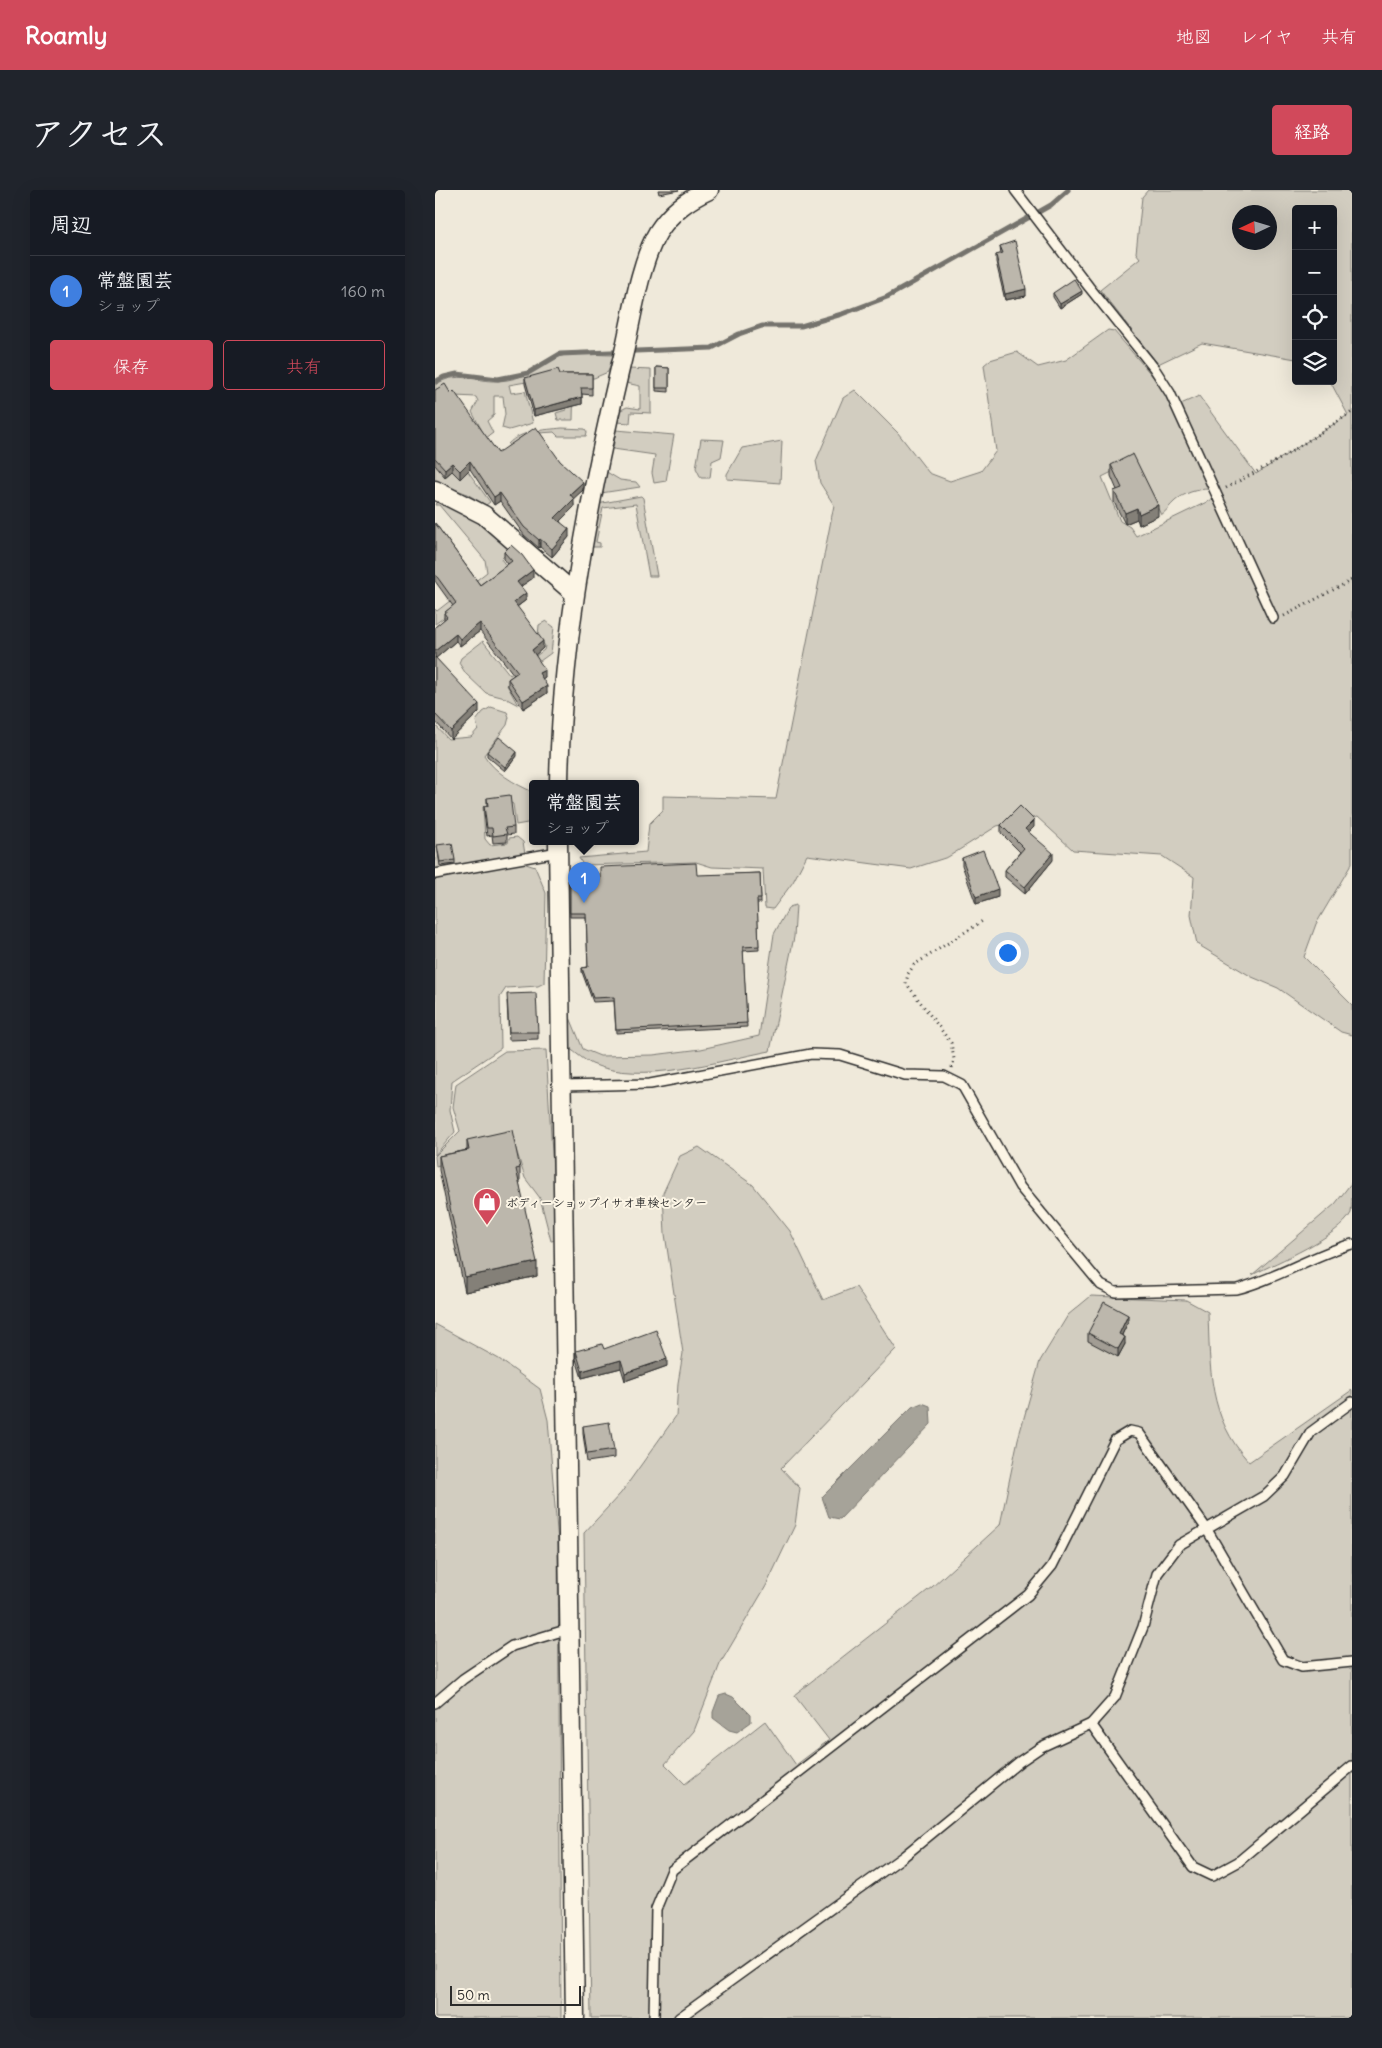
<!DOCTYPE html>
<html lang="ja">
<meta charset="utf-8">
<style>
:root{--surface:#171b24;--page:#20242c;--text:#f1f3f6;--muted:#9ea1a6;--line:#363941;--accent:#d1495b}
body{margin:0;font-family:Delius,"Klee One",sans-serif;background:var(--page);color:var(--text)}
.controls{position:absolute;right:15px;top:15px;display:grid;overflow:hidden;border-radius:5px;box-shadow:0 5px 20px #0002}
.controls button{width:45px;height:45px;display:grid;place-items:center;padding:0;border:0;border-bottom:1px solid var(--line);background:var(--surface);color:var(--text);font:25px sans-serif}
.compass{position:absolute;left:797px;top:15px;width:45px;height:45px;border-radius:50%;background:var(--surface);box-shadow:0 5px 20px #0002;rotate:266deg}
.scale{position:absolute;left:15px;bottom:12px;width:131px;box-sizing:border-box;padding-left:5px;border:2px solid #2b2b2b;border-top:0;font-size:14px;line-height:18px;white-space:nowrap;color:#2b2b2b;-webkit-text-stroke:4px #fcf5e5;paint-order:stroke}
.you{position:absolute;left:572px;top:762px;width:18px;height:18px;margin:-12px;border:4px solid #fff;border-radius:50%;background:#1a73e8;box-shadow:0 0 0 8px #1a73e833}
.badge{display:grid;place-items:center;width:32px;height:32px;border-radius:50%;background:var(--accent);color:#fff;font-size:16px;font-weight:700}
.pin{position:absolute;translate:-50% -41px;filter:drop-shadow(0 1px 2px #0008)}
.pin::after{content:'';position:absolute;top:26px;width:18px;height:15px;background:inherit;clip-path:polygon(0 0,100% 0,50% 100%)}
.popup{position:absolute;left:94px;top:590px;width:110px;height:65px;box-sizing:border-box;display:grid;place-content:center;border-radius:5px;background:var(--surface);filter:drop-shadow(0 1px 4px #0005);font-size:16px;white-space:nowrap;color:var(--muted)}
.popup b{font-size:19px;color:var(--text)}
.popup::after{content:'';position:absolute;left:50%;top:100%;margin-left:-10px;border:10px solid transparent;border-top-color:var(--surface)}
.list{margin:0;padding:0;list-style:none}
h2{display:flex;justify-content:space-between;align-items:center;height:65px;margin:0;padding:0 20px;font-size:21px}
h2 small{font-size:16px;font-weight:400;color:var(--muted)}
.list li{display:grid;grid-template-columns:32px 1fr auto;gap:15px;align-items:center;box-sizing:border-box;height:70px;padding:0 20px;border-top:1px solid var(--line)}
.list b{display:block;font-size:19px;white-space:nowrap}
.list p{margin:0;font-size:16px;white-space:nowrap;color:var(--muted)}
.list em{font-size:16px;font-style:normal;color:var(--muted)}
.actions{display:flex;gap:10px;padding:15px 20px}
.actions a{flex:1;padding:11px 0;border:1px solid var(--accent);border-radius:5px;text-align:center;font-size:18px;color:var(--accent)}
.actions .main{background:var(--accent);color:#fff}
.icon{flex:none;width:28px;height:28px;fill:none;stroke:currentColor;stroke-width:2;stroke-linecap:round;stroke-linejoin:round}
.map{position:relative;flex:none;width:917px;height:1828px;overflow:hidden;border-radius:5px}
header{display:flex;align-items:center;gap:30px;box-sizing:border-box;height:70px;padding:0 25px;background:var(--accent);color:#fff}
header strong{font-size:24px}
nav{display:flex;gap:28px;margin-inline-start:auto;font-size:18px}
.intro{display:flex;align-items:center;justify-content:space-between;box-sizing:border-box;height:120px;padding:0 30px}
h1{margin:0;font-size:35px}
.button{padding:12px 22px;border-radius:5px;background:var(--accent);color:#fff;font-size:18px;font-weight:700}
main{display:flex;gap:30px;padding:0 30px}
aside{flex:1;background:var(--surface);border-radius:5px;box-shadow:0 5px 20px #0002}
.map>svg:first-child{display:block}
.green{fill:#d2cdc0;stroke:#7e7c76;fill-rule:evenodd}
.water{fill:#a6a399;stroke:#75736d}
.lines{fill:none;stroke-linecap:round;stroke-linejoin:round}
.stream{stroke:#75736d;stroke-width:5}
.service-casing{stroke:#2b2b2b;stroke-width:12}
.minor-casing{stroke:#2b2b2b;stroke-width:21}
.path{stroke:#2b2b2b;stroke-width:3;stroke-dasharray:1 4;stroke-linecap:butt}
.service{stroke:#fcf5e5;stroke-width:9}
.minor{stroke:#fcf5e5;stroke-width:18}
.wall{fill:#a29d94;stroke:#2b2b2b}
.shaded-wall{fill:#848078;stroke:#2b2b2b}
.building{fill:#bcb7ac;stroke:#2b2b2b}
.labels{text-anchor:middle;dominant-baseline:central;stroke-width:4;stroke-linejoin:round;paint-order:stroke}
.poi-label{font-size:12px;font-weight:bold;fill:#2b2b2b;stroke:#fcf5e5;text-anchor:start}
</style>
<header>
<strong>Roamly</strong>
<nav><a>地図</a><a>レイヤ</a><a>共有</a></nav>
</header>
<div class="intro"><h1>アクセス</h1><a class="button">経路</a></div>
<main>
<aside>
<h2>周辺<small></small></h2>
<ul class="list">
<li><span class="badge" style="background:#3f7fe0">1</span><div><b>常盤園芸</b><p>ショップ</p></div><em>160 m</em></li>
</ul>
<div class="actions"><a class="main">保存</a><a>共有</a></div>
</aside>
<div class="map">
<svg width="917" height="1828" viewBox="0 0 917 1828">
<rect width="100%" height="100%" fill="#efe9da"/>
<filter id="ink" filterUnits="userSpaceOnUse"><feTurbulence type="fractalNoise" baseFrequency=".02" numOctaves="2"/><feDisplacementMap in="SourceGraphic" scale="10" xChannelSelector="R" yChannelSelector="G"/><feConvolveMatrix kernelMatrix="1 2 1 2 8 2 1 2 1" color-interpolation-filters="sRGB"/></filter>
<g filter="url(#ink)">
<!-- green -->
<g class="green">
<path d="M 713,0 L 917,0 L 917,673 L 881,734 L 869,767 L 917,815 L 917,845 L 906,842 L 843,798 L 817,787 L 762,754 L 756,725 L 759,687 L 727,666 L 638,660 L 602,627 L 562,636 L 513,667 L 476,679 L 372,665 L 358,692 L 338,719 L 330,718 L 328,679 L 277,677 L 261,672 L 148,675 L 144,668 L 211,662 L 214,634 L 228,620 L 228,606 L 341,609 L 399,315 L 385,293 L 381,271 L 408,208 L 420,200 L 463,243 L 494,283 L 515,291 L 546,281 L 561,261 L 549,175 L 555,170 L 582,162 L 603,177 L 631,170 L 673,140 L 679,141 L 726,196 L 739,217 L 764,206 L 821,284 L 913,225 L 895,191 L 898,191 L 898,19 L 861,19 L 861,169 L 767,153 L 723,174 L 665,100 L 705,68 L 701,63 L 707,7 ZM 804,22 L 834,22 L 834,52 L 804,52 ZM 695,273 L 702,274 L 726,325 C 732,321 734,316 740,311 C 749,303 762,299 774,299 L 780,308 L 701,346 L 695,337 L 685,331 L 667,287 Z"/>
<path d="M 178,165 L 173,182 L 159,188 L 139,188 L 138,230 L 123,230 L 121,223 L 131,220 L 133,216 L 91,192 L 74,195 L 76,203 L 90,201 L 98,233 L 74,240 L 67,238 L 70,224 L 68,206 L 59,206 L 59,225 L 52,231 L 58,243 L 51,248 L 37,222 L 43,211 L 41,207 L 0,205 L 0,195 C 22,180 39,192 63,191 C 89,190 102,177 124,167 C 135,162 164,165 178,165 Z"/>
<path d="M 194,179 L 216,180 L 216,223 L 196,222 L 195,233 L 182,232 L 184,221 L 192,217 L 205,219 L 205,196 L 191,193 Z"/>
<path d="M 127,238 L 150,239 L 152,242 L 151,246 L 123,246 L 119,242 L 104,243 L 76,260 L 73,254 C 86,240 110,240 127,238 Z"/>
<path d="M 181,240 L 239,245 L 231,291 L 219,293 L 217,283 L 220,265 L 178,259 Z"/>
<path d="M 266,249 L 289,250 L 286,267 L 277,271 L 275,288 L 266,288 L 261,278 Z"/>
<path d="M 347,251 L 345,293 L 292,289 L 292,284 L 307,258 Z"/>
<path d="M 0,259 L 27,273 L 55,312 L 51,315 L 30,303 L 0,292 Z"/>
<path d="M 170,281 L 185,290 L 201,292 L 205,297 L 166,303 Z"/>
<path d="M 206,306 L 208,308 L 222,386 L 214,386 L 201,314 L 168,318 L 161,352 L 165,353 L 165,357 L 153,357 L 162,314 Z"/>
<path d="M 2,310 L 31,323 L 76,360 L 66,369 L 74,380 L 0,434 L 0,419 L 2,421 L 52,382 L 50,370 L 4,315 L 0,315 Z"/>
<path d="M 111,431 L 119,437 L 116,463 L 72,495 L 83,515 L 70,508 L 51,503 L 31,484 L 24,473 L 26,468 L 48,451 L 75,485 L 109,460 L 110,456 L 103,446 L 104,435 Z"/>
<path d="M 56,517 L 72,522 L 74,527 L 72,535 L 49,565 C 59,582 80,594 98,602 L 98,632 L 81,635 L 78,614 C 68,608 58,611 48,617 L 50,649 L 55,655 L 73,653 L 74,648 L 82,647 L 88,652 L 90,664 L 0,680 L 0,535 L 13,549 L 36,547 L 43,539 L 41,531 L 48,522 Z"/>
<path d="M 88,673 L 100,677 L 111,703 L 109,793 L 103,796 L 71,798 L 65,807 L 66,858 L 17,891 L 15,920 L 20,942 L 0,965 L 0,689 Z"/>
<path d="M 361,715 L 359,747 L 335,861 C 283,871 207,895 157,874 C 149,870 141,863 134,858 L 134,825 L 148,859 L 165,866 L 218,865 L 266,859 L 324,846 L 339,744 L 354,717 Z"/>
<path d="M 111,860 L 122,1050 L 116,1051 L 105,1008 L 90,988 L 79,953 L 1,976 L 0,966 L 25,941 L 18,917 L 21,894 L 70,861 Z"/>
<path d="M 264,957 L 318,995 L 355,1041 L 388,1110 L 421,1097 L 461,1159 L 346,1278 L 365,1298 L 360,1335 L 331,1396 L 285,1474 L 259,1541 L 230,1574 L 250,1594 L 330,1531 L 361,1575 L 394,1550 L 359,1505 L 497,1397 L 565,1335 L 583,1249 L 605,1171 L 633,1125 L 656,1106 L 751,1110 L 773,1122 C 775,1179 773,1227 814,1272 L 917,1200 L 917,1828 L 156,1828 L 149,1343 L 186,1303 L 241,1226 L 243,1193 L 248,1163 L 230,1044 L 228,1003 L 245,966 Z"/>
<path d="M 917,992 C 917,1000 917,1015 916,1023 C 904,1047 842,1072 817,1085 L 900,1014 Z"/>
<path d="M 0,1134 L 64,1169 L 105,1199 L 113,1230 L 123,1353 L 126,1828 L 0,1828 Z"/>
</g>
<!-- water -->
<g class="water">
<path d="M 487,1213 L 495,1216 L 496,1234 L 405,1329 L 394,1327 L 387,1307 L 477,1217 Z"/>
<path d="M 291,1504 L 298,1507 L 316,1525 L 316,1532 L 302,1542 L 294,1540 L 278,1528 L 278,1522 L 284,1506 Z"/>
</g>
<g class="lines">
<!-- stream -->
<path class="stream" d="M 0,192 L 9,187 L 22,184 L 63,189 L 93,183 L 125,164 L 277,158 L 304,144 L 327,136 L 366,136 L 407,124 L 452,107 L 513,73 L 616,15 L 633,0"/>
<defs>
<g id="service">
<path d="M 580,0 L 654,97 L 719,178 L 735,203 L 838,428"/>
<path d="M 0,684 L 123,662"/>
<path d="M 127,896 L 215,894 L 376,864 L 405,865 L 470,885 L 509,886 L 527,895 L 585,997 L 666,1095 L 680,1102 L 802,1099 C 842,1089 877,1065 917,1054"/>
<path d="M 0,1513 L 28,1489 L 77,1456 L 134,1439"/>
<path d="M 656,1534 L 758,1677 L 777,1686 L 803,1672 L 917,1576"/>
<path d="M 219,1828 L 221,1719 L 237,1680 L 593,1405 L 617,1376 L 680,1250 L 695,1241 L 704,1243 L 771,1338 L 848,1470 L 867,1477 L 917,1472"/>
<path d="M 244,1828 L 469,1666 L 584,1572 L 606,1557 L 656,1534 L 680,1507 L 708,1437 L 722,1384 L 744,1355 L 829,1306 L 850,1286 L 876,1242 L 917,1212"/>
</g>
<g id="minor">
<path d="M 0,300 L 49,325 L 139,403"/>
<path d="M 124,594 C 126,447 155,304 189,162 C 197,127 205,72 223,42 C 236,22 252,10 274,0"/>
<path d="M 123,652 L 140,1828"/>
</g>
</defs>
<!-- service casing -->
<use href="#service" class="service-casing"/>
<!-- minor casing -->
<use href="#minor" class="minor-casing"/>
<!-- path -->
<g class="path">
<path d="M 791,298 L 845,269 L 917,222"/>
<path d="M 849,426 L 917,390"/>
<path d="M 517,878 L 519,869 L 516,853 L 471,793 L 473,784 L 479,775 L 549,730"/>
</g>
<!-- service -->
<use href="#service" class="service"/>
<!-- minor -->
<use href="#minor" class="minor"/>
</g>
<!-- wall -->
<g class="wall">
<path d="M 223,0 L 244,0 L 224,4 Z"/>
<path d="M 565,56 L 591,106 L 570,110 L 561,72 L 561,65 L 566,64 Z"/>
<path d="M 618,103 L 647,104 L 625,118 L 618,107 Z"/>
<path d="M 221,177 L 234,178 L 234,202 L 221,201 Z"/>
<path d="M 125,184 L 157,184 L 157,205 L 147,204 L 147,214 L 99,226 L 90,194 L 90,188 Z"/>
<path d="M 0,200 L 16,204 L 63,263 L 125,271 L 148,300 L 138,308 L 139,317 L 125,331 L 134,347 L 117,367 L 105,357 L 104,358 L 89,345 L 65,311 L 59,315 L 35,279 L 25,289 L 17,281 L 10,287 L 0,275 Z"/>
<path d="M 676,275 L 723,326 L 704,335 L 702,329 L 690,334 L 679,312 L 679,301 L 682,300 L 676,286 Z"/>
<path d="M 0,333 L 45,395 L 73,374 L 69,369 L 69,362 L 98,388 L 86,396 L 91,410 L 82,417 L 108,458 L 100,465 L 110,487 L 107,489 L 112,503 L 88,519 L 73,496 L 73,489 L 79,485 L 45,441 L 25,456 L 21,451 L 1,468 L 44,522 L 16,549 L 0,531 L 0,437 L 9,430 L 9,423 L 18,416 L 0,391 Z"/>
<path d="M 52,562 L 82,566 L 70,581 L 52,566 Z"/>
<path d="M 52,608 L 79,637 L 79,644 L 72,645 L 72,652 L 58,653 L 57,645 L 52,646 L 49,623 L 49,616 L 52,616 Z"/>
<path d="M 566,635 L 599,637 L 594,642 L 618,670 L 590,704 L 570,687 L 570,680 L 585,662 L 566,643 Z"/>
<path d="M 2,655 L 20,670 L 20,674 L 5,676 Z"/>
<path d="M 527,668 L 563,707 L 541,714 L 527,675 Z"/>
<path d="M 325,683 L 326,713 L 322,713 L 324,760 L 308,761 L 312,837 L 181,843 L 179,811 L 158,812 L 147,782 L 147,778 L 153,777 L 151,727 L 135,727 L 135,691 Z"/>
<path d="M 72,811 L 103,842 L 103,849 L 74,850 Z"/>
<path d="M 32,950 L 85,978 L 85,993 L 84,993 L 102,1086 L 30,1102 L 4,980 L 4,966 L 32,960 Z"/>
<path d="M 693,1132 L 687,1145 L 690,1154 L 683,1167 L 653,1151 L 653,1143 Z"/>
<path d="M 141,1161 L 232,1176 L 190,1191 L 186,1178 L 147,1188 L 141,1169 Z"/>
<path d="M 148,1236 L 179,1260 L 179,1268 L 152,1272 L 148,1244 Z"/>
</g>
<!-- shaded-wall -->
<g class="shaded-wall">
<path d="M 591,99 L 591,106 L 570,110 L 570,104 Z"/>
<path d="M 647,101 L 647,104 L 625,118 L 625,114 Z"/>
<path d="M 147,207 L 147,214 L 99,226 L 99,220 Z"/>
<path d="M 35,271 L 35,279 L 25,289 L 25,281 Z"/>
<path d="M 17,273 L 17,281 L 10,287 L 10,279 Z"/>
<path d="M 148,292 L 148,300 L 135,312 L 135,304 Z"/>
<path d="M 65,303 L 65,311 L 59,315 L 59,307 Z"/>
<path d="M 139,309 L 139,317 L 120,336 L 120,328 Z"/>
<path d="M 723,315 L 723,326 L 704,335 L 704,324 Z"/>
<path d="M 702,318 L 702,329 L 690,334 L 690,323 Z"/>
<path d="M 134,339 L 134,347 L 117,367 L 117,359 Z"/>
<path d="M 105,349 L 105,357 L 104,358 L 104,350 Z"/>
<path d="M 98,380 L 98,388 L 82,399 L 82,392 Z"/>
<path d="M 91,403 L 91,410 L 79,419 L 79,412 Z"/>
<path d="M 45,433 L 45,441 L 25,456 L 25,449 Z"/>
<path d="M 21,444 L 21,451 L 0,469 L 0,461 Z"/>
<path d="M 108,451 L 108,458 L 97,468 L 97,460 Z"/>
<path d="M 110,480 L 110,487 L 104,491 L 104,483 Z"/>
<path d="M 112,496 L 112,503 L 88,519 L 88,511 Z"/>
<path d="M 44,514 L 44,522 L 16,549 L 16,541 Z"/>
<path d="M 82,562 L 82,566 L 70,581 L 70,577 Z"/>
<path d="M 599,630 L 599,637 L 590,646 L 590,639 Z"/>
<path d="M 618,663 L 618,670 L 590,704 L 590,697 Z"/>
<path d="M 563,699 L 563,707 L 541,714 L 541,707 Z"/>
<path d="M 102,1072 L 102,1086 L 30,1102 L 30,1087 Z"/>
<path d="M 693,1125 L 693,1132 L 684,1151 L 684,1144 Z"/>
<path d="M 690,1147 L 690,1154 L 683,1167 L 683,1159 Z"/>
<path d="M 232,1169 L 232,1176 L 190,1191 L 190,1183 Z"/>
<path d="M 186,1170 L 186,1178 L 147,1188 L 147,1181 Z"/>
</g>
<!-- building -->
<g class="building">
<path d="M 580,51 L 591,99 L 570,104 L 561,65 L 568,63 L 565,56 Z"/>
<path d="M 639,89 L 647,101 L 625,114 L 618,103 Z"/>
<path d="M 221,177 L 234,178 L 234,198 L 221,198 Z"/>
<path d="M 123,179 L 125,184 L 157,184 L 157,198 L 146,198 L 147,207 L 99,220 L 90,188 Z"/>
<path d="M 10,194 L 16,204 L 19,201 L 63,263 L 101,237 L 125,271 L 148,292 L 135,304 L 139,309 L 120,328 L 134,339 L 117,359 L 105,349 L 104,350 L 89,337 L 65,303 L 59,307 L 35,271 L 25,281 L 17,273 L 10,279 L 0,268 L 0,200 Z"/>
<path d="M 698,264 L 723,315 L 704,324 L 702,318 L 690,323 L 679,301 L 687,298 L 676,275 Z"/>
<path d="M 0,333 L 45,395 L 77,371 L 69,362 L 76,355 L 87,365 L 98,380 L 82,392 L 91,403 L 79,412 L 108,451 L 97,460 L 110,480 L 104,483 L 112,496 L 88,511 L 73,489 L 83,482 L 45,433 L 25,449 L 21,444 L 0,461 L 0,437 L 12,427 L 9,423 L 21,413 L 0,384 Z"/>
<path d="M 0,467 L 44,514 L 16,541 L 0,524 Z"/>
<path d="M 64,547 L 82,562 L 70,577 L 52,562 Z"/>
<path d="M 75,605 L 79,637 L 70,638 L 72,644 L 58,646 L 57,638 L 52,638 L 49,616 L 53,616 L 52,608 Z"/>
<path d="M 585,616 L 599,630 L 590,639 L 618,663 L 590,697 L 570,680 L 589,658 L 566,635 Z"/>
<path d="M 17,653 L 20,670 L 5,672 L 2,655 Z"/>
<path d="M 548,660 L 563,699 L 541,707 L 527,668 Z"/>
<path d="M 261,673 L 262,685 L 325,683 L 326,709 L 322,709 L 324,756 L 308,757 L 312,833 L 181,840 L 179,807 L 158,808 L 147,778 L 153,777 L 151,723 L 135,723 L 135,691 L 165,690 L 165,677 Z"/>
<path d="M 101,803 L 103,842 L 74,842 L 72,804 Z"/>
<path d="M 77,940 L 85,978 L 81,979 L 102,1072 L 30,1087 L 4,966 L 34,960 L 32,950 Z"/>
<path d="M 669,1112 L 693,1125 L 684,1144 L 690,1147 L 683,1159 L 653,1143 Z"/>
<path d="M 221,1140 L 232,1169 L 190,1183 L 186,1170 L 147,1181 L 141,1161 L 167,1154 L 169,1159 Z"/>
<path d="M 174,1232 L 179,1260 L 152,1264 L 148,1236 Z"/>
</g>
</g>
<!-- icons -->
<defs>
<symbol id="shop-pin" viewBox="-11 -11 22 30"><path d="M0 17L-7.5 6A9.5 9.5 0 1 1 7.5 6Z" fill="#d1495b" stroke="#fcf5e5"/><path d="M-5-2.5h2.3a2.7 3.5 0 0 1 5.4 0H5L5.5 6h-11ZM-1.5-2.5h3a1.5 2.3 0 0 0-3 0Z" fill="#fff"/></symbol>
</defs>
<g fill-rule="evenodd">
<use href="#shop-pin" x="36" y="996" width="32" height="43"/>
</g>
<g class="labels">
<!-- poi labels -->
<g class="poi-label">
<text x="71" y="1012">ボディーショップイサオ車検センター</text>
</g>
</g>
</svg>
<div class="controls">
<button>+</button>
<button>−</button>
<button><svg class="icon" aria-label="locate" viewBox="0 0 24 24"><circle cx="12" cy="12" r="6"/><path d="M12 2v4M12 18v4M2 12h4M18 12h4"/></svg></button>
<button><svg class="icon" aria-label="layers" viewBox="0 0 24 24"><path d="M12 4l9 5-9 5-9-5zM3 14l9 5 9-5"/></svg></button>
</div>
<svg class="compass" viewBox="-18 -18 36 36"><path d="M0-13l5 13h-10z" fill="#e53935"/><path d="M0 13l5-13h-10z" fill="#9ea1a6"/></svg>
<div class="scale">50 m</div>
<div class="you"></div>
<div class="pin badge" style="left:149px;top:713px;background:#3f7fe0">1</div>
<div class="popup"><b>常盤園芸</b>ショップ</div>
</div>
</main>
